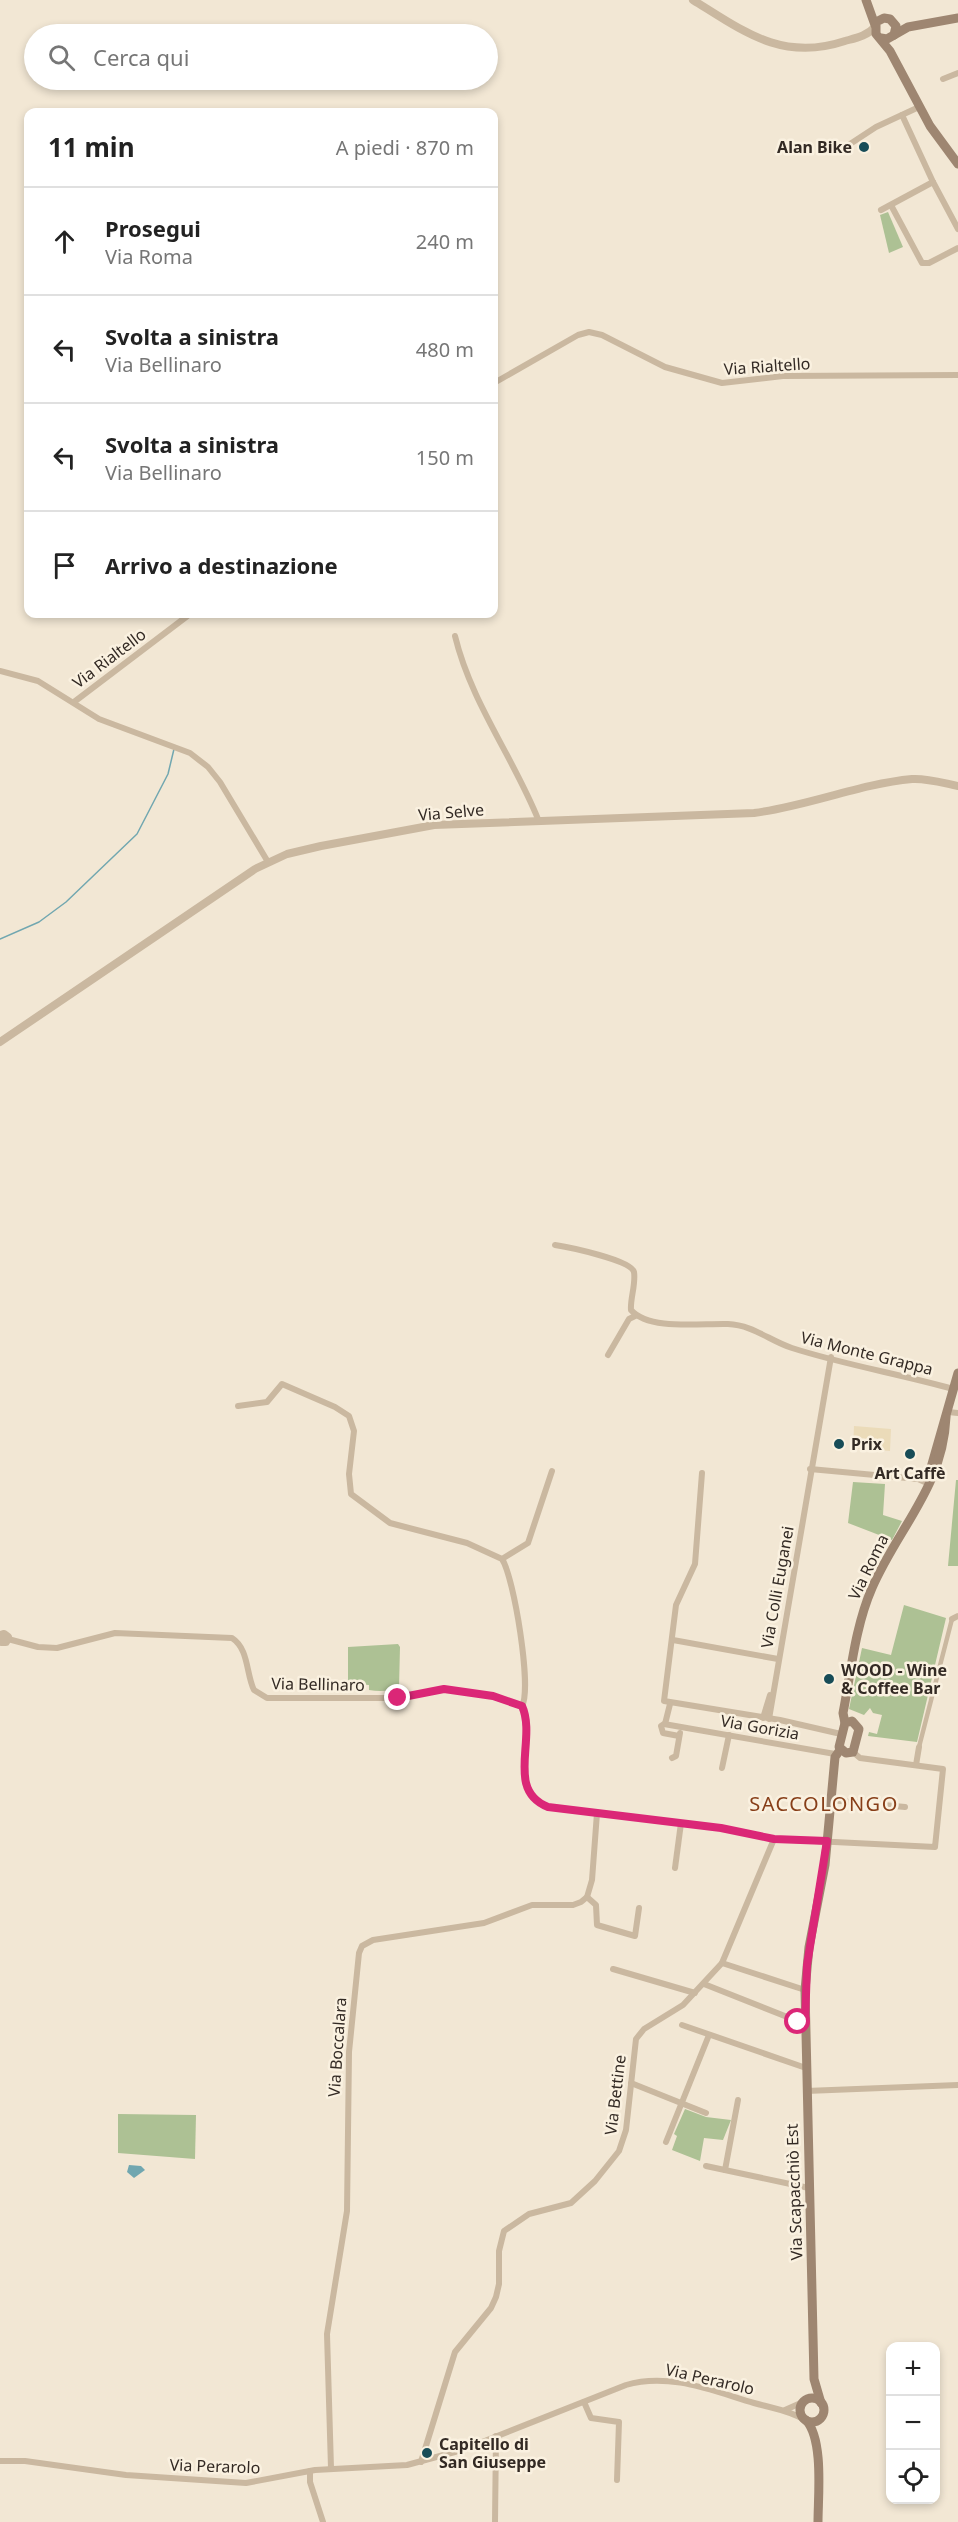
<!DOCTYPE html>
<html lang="it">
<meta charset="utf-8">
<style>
:root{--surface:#fff;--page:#f6f6f6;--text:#222;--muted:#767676;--line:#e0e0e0}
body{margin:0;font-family:"Noto Sans",sans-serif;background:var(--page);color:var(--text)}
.controls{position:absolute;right:18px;bottom:18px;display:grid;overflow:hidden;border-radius:12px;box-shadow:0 3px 9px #0003}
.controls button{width:54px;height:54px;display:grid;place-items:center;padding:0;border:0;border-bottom:2px solid var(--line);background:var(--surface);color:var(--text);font:30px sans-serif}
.stop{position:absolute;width:18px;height:18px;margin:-14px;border:4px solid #db2777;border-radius:50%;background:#fff}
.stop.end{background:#db2777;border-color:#fff;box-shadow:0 2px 6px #0008}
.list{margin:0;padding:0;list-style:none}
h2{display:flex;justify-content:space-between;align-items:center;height:78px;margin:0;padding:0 24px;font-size:26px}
h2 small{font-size:20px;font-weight:400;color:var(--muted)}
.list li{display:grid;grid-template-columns:39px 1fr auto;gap:18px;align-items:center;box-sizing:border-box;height:108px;padding:0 24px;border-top:2px solid var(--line)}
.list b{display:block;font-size:22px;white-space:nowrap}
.list p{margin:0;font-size:20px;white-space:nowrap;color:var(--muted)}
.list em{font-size:20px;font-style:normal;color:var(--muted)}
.icon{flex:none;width:33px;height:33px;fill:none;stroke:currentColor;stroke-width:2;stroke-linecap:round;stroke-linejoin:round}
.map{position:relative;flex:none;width:958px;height:2522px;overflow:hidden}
.search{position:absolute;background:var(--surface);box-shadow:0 3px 9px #0003;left:24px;top:24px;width:474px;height:66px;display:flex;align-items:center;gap:15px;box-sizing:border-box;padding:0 21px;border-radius:33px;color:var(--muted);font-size:22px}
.panel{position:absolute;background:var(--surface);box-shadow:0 3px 9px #0003;left:24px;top:108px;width:474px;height:510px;border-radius:12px}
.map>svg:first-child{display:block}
.green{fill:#adc194}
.plaza{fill:#ebdbb9}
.water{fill:#71a7b0}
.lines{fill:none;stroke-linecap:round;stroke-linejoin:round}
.stream{stroke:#71a7b0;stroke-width:1.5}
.pedestrian{stroke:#cab8a0;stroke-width:4.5}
.minor{stroke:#cab8a0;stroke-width:6}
.tertiary{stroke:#cab8a0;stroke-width:8}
.secondary{stroke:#9e8671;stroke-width:9}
.route{stroke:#db2777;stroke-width:8}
.poi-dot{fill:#174c57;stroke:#faf1e0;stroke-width:2}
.labels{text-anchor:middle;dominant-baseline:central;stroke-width:5;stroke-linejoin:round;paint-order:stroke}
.poi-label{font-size:16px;font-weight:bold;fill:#332a24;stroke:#faf1e0;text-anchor:start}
.street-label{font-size:16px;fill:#332a24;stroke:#faf1e0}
.quarter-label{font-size:20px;letter-spacing:1.5px;fill:#873e18;stroke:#faf1e0}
</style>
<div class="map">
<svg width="958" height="2522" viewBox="0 0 958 2522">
<rect width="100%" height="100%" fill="#f2e7d4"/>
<!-- green -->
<g class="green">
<path d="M 888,212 L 903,247 L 889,253 L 880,215 Z"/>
<path d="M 956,1480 L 958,1480 L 958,1566 L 948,1566 Z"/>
<path d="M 853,1482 L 885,1484 L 883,1515 L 902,1521 L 892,1540 L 848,1523 Z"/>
<path d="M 904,1605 L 946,1618 L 917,1742 L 868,1736 L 869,1732 L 877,1734 L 882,1715 L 873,1713 L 870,1708 L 864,1715 L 849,1709 L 862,1648 L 891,1655 Z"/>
<path d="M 398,1644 L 400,1647 L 399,1688 C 390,1691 380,1692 369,1690 L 369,1685 L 348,1684 L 348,1647 Z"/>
<path d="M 685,2109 L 706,2117 L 731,2120 L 723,2140 L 704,2138 L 700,2161 L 672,2150 L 677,2136 L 674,2134 Z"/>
<path d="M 118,2114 L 196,2115 L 195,2159 L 118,2153 Z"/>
</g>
<!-- plaza -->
<path class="plaza" d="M 854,1426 L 891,1429 L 890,1451 L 853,1448 Z"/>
<!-- water -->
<path class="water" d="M 129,2165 L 141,2166 L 145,2170 L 134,2178 L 127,2172 Z"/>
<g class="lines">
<!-- stream -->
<path class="stream" d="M 0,939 L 39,922 L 66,902 L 137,834 L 168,774 L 174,749"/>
<!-- pedestrian -->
<path class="pedestrian" d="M 919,1747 L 952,1619"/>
<!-- minor -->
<g class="minor">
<path d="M 943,79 L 958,73"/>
<path d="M 902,115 L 933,182 L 958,229"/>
<path d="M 847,146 L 876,127 L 919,107"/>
<path d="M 892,207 L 922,263 L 929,263 L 958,248"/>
<path d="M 881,210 L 933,182"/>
<path d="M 494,249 L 495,243"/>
<path d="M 494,383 L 578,335 L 589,332 L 602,335 L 665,367 L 722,383 L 783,376 L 958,375"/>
<path d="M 455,636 C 471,702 513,757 538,819"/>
<path d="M 0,671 L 38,681 L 99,719 L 190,753 L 208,767 L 220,782 L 268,862"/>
<path d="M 74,702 L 190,614"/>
<path d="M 555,1245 C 568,1247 631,1260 634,1272 C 636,1284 630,1299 631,1310 C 649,1331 702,1323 728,1324 C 753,1325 770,1341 792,1348 C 845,1365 900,1374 953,1389"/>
<path d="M 608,1355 L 629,1319 L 635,1316"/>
<path d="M 238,1406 L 267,1402 L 282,1384 L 335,1407 L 349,1416 L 354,1431 L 349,1474 L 351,1494 L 390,1523 L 467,1543 L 502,1559 C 514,1577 532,1688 522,1706"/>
<path d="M 948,1412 L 958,1413"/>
<path d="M 810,1469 L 918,1479 L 927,1483"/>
<path d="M 702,1473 L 695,1564 L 676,1605 L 664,1701 L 780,1720 L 841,1734"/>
<path d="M 502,1559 L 528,1543 L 552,1471"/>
<path d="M 952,1619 L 958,1616"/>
<path d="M 8,1639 L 38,1647 L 57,1648 L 115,1633 L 232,1638 C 249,1649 246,1674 254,1690 L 267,1698 L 398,1698 L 444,1689 L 493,1696 L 522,1706 C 536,1738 505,1791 548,1807 L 721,1828 L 774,1839 L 935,1847 L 943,1769 L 860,1758 L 853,1752"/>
<path d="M 673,1640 L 778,1659"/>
<path d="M 763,1718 L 770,1695"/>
<path d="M 769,1719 L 831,1357"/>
<path d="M 665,1724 L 670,1704"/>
<path d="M 679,1736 L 663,1733 L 661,1726 L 664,1724 L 835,1754"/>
<path d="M 672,1758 L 676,1756 L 680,1733"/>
<path d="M 916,1765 L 919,1747"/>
<path d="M 722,1768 L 729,1735"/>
<path d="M 830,1800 L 905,1807"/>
<path d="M 675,1868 L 681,1823"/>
<path d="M 587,1897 L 596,1905 L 597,1925 L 635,1936 L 639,1908"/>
<path d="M 722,1963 L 805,1990"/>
<path d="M 613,1969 L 695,1993"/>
<path d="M 704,1984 L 805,2024"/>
<path d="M 682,2025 L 806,2068"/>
<path d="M 631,2083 L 706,2113"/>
<path d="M 806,2091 L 958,2085"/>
<path d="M 666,2142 L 709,2035"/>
<path d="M 706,2166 L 809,2188"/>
<path d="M 725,2170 L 738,2100"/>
<path d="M 584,2402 L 591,2418 L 619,2422 L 617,2480"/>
<path d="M 785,2410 L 803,2402"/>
<path d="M 0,2461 L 25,2461 L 126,2475 L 246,2483 L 315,2470 L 407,2465 L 462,2450 L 626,2385 C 669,2372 713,2391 754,2403 C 771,2408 788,2410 803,2419"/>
<path d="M 421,2462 L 455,2352 L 491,2308 L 496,2297 L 499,2284 L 499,2251 L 504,2231 L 529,2214 L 571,2203 L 595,2181 L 619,2151 L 626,2130 L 636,2039 L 644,2029 L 683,2005 L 722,1963 L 774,1839"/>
<path d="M 331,2468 L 327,2334 L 347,2211 L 349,2052 L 359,1953 L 362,1946 L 373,1940 L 484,1923 L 532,1905 L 573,1905 L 581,1902 L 587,1897 L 592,1880 L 597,1813"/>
<path d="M 310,2471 L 310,2482 L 323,2522"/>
<path d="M 495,2522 L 496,2436"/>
</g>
<!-- tertiary -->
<g class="tertiary">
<path d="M 693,0 C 743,31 782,62 845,41 C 856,38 867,36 875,27"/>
<path d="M 0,1042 L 255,869 L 287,854 L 321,846 L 434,825 L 754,813 C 808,806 859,784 912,779 C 927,778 943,783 958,786"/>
<path d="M 0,1635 L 4,1634 L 8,1637 L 6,1642 L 2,1642"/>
</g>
<!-- secondary -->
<g class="secondary">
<path d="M 866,0 L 875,25"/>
<path d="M 894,35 L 908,27 L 958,18"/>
<path d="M 881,38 L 887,39 L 894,35 L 896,26 L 890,19 L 884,18 L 876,22 L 876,34 L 890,51 L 930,126 L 958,164"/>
<path d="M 928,1478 L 958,1373"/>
<path d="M 852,1721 L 859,1729 L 853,1752 L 846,1753 L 839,1747 L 845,1723 Z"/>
<path d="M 845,1723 L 843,1713 C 851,1672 855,1627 872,1588 C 898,1528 943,1487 946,1417"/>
<circle cx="812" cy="2410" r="12"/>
<path d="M 821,2403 L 814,2379 L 805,1990 L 809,1947 L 825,1865 L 835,1757 L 840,1750"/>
<path d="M 806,2420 C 824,2440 818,2496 818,2522"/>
</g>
</g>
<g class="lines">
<!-- route -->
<path class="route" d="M 398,1698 L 444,1689 L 493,1696 L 522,1706 C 537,1739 505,1790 548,1807 L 721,1828 L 774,1839 L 827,1841 L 807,1965 L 805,2024 L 798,2022"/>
</g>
<!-- markers -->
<g class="poi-dot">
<circle cx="864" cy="147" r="6"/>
<circle cx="839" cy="1444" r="6"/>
<circle cx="910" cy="1454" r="6"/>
<circle cx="829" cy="1679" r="6"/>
<circle cx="427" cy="2453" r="6"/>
</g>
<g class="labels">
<!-- poi labels -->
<g class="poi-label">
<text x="852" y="147" text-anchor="end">Alan Bike</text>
<text x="851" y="1444">Prix</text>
<text x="910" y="1473" text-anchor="middle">Art Caffè</text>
<text x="841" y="1670">WOOD - Wine<tspan x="841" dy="18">&amp; Coffee Bar</tspan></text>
<text x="439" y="2444">Capitello di<tspan x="439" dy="18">San Giuseppe</tspan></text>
</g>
<!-- street labels -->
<g class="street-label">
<text transform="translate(767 366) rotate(-4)">Via Rialtello</text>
<text transform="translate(109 658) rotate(-37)">Via Rialtello</text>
<text transform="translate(451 812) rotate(-5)">Via Selve</text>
<text transform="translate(867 1353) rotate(14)">Via Monte Grappa</text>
<text transform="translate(868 1567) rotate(-64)">Via Roma</text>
<text transform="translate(777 1587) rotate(-80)">Via Colli Euganei</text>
<text transform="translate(318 1684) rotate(1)">Via Bellinaro</text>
<text transform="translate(760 1727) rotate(10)">Via Gorizia</text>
<text transform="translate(337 2047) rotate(-86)">Via Boccalara</text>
<text transform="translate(615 2095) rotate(-83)">Via Bettine</text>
<text transform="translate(794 2192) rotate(-92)">Via Scapacchiò Est</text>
<text transform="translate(710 2379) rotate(13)">Via Perarolo</text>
<text transform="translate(215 2466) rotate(2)">Via Perarolo</text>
</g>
<!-- quarter labels -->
<g class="quarter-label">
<text x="824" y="1803">SACCOLONGO</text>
</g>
</g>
</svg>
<div class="controls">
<button>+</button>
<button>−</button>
<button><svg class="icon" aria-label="locate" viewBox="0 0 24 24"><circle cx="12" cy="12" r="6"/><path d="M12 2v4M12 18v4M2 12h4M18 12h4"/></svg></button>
</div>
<div class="stop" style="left:798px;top:2022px"></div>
<div class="stop end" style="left:398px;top:1698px"></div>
<div class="search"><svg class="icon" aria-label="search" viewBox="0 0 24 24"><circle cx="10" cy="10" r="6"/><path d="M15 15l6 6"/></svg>Cerca qui</div>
<section class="panel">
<h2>11 min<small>A piedi · 870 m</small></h2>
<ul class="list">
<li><svg class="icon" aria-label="ahead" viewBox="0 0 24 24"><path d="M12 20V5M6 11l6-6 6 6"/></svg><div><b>Prosegui</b><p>Via Roma</p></div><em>240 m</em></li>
<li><svg class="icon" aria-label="left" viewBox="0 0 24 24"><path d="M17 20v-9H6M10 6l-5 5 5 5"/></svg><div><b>Svolta a sinistra</b><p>Via Bellinaro</p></div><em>480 m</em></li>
<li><svg class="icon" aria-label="left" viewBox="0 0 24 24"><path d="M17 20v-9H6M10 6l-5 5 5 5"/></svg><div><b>Svolta a sinistra</b><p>Via Bellinaro</p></div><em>150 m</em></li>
<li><svg class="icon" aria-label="arrive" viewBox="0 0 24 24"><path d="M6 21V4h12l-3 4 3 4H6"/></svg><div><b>Arrivo a destinazione</b></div></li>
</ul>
</section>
</div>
